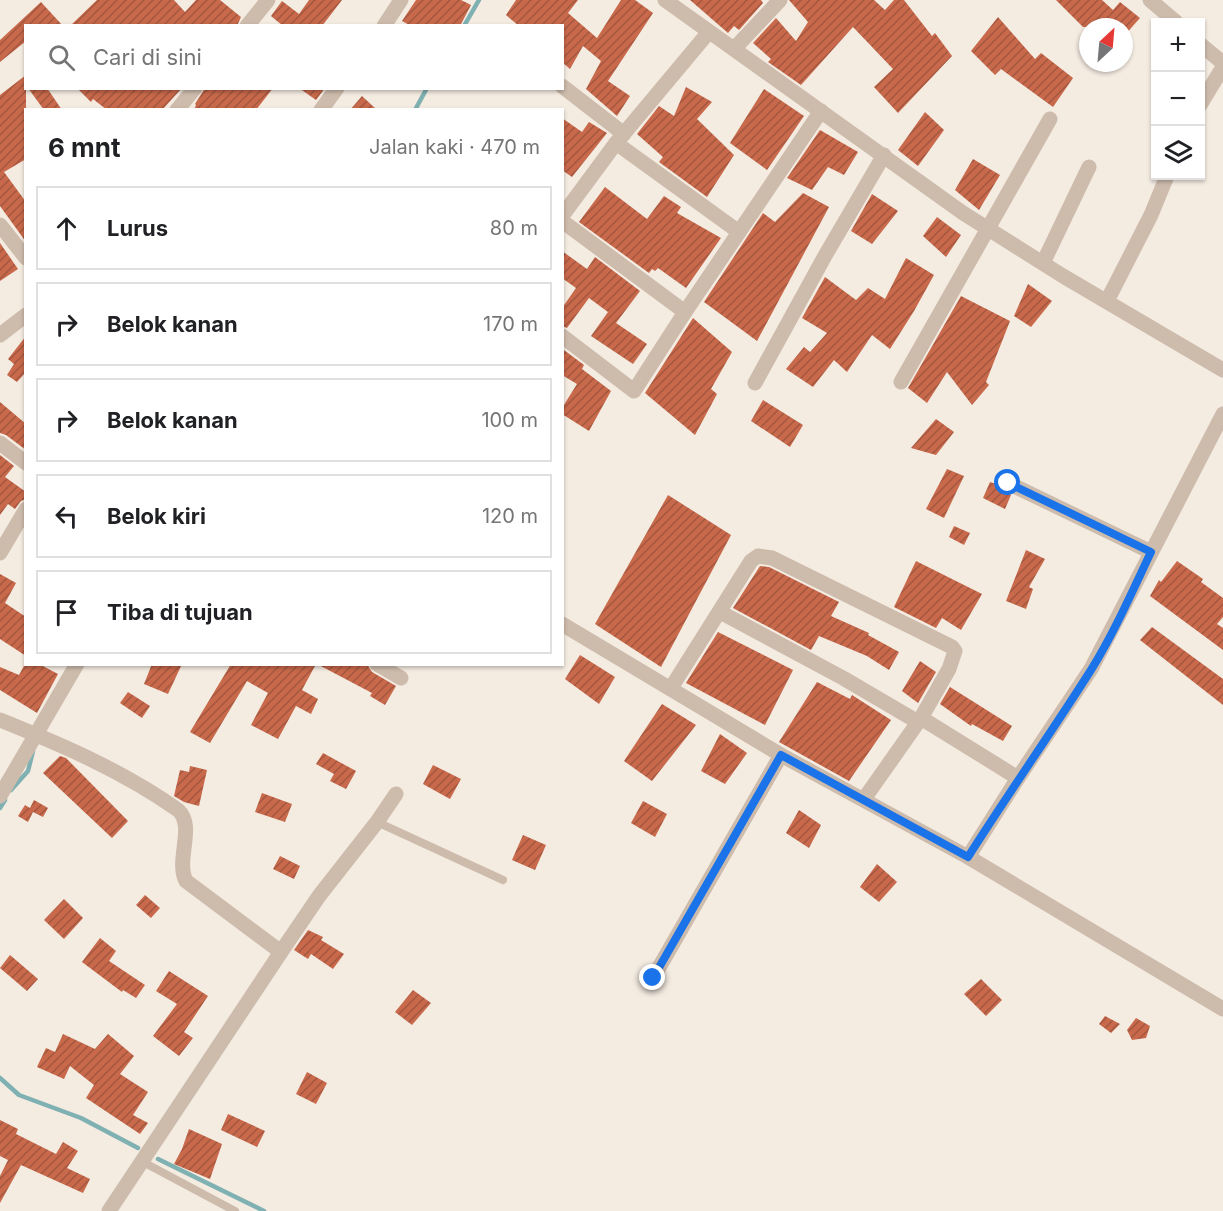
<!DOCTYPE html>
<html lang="id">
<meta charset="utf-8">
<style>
:root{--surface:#fff;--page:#f6f6f6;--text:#202124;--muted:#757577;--line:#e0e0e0}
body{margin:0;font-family:Inter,sans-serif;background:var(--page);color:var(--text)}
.controls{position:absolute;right:18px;top:18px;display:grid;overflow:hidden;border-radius:0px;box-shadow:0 2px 4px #0004}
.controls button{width:54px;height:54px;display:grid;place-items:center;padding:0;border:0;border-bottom:2px solid var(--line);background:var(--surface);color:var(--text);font:30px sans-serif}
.compass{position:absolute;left:1079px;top:18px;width:54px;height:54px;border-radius:50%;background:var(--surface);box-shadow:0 2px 4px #0004;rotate:26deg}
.stop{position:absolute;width:18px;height:18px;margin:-14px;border:4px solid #1a73e8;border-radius:50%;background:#fff}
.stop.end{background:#1a73e8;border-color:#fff;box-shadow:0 2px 6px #0008}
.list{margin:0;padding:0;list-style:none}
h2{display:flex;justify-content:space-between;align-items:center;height:78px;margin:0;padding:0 24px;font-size:26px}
h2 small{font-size:20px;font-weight:400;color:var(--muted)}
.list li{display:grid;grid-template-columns:39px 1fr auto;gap:18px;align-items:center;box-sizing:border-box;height:84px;margin:0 12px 12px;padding:0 12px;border:2px solid var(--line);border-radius:0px}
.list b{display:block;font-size:22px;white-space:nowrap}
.list em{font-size:20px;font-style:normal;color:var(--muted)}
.icon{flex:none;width:33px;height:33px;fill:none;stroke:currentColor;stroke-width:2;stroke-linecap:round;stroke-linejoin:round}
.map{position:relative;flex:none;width:1223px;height:1211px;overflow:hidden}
.search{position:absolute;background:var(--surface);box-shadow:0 2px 4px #0004;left:24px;top:24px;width:540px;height:66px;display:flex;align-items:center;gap:15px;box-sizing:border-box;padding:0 21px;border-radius:0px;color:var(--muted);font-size:22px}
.panel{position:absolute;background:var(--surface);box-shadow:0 2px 4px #0004;left:24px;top:108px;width:540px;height:558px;border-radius:0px}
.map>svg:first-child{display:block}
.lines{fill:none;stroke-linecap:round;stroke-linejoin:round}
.stream{stroke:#7fb0b2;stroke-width:4.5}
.building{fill:url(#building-hatch)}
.service{stroke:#cdbbac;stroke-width:8}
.minor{stroke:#cdbbac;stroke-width:15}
.route{stroke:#1a73e8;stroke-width:8}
</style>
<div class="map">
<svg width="1223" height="1211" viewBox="0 0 1223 1211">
<defs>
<pattern id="building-hatch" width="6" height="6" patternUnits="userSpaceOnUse" patternTransform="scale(1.5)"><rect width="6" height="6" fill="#c8694b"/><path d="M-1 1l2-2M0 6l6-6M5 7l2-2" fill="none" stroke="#a4573f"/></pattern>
</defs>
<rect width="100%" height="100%" fill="#f4ebe1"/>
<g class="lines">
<!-- stream -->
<g class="stream">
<path d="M 464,26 L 479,0"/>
<path d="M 415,110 L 427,88"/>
<path d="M 11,790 L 28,771 L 33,751"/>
<path d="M 0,808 L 5,800"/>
<path d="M 0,1078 L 19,1095 L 81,1118 L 138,1148"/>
<path d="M 158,1159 L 264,1211"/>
</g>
</g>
<!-- building -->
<g class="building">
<path d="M 97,0 L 174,0 L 185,12 L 196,0 L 220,0 L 241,17 L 237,26 L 70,26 Z"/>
<path d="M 309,0 L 342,0 L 322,26 L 283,26 L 271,16 L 282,1 L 299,14 Z"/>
<path d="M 416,0 L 461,0 L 471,5 L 460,26 L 411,26 L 402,21 Z"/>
<path d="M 516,0 L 578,0 L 568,13 L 597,38 L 621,0 L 635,0 L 653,13 L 608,81 L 630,96 L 617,116 L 586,89 L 601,61 L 583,46 L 570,69 L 562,62 L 562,26 L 519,26 L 506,15 Z"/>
<path d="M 690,0 L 761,0 L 763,3 L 739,30 L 734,26 L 728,33 Z"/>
<path d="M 789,0 L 874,0 L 885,10 L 894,0 L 904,0 L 932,36 L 935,33 L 952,56 L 898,113 L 874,87 L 893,69 L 853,27 L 801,85 L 768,62 L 771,59 L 753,43 L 776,18 L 796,41 L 808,22 Z"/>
<path d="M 1056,0 L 1102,0 L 1113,10 L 1120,2 L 1140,18 L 1124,36 L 1124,27 L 1083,27 Z"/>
<path d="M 41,2 L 63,26 L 26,26 L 26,41 L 0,62 L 0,40 Z"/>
<path d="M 998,17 L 1035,59 L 1041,53 L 1073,78 L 1053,107 L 1001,69 L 995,75 L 971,51 Z"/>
<path d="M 26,75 L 26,159 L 4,172 L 26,202 L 26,242 L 0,206 L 0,95 Z"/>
<path d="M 686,87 L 712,102 L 697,119 L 734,155 L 707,197 L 659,162 L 663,157 L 637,134 L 659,106 L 674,116 Z"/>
<path d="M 28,88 L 47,88 L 62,110 L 44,110 Z"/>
<path d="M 77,88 L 182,88 L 162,110 L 107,110 L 93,99 L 91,102 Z"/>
<path d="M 205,88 L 273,88 L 256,110 L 194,110 L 196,105 L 195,104 Z"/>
<path d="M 299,88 L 325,88 L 316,100 Z"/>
<path d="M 764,89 L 804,116 L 767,170 L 730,143 Z"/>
<path d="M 362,96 L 377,110 L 350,110 Z"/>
<path d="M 925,112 L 944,130 L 918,166 L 898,150 Z"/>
<path d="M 562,118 L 582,132 L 589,122 L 607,133 L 572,177 L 562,170 Z"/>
<path d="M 820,130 L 858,152 L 844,175 L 828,167 L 812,190 L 787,178 Z"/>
<path d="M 973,159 L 1000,175 L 979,210 L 955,190 Z"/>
<path d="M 605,187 L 647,219 L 664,196 L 681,207 L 677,213 L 721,238 L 686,288 L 658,268 L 655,271 L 652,269 L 649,273 L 579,222 Z"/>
<path d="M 803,193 L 829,207 L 757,341 L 704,302 L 763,213 L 775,222 Z"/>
<path d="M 872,194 L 898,211 L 872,244 L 851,231 Z"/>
<path d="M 937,217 L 961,235 L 946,257 L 923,236 Z"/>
<path d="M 0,243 L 18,269 L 0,281 Z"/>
<path d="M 562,251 L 587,269 L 595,257 L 640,291 L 616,323 L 647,344 L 633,364 L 591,336 L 608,312 L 589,298 L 567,328 L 562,326 L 562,308 L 576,288 L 562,278 Z"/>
<path d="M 906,258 L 934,275 L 914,311 L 890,349 L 872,335 L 847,372 L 834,360 L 813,387 L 786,369 L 804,347 L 810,352 L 827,333 L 802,318 L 825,277 L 856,300 L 868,288 L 885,299 Z"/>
<path d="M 1028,284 L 1052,301 L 1031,327 L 1014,316 Z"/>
<path d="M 961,296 L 1010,321 L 986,382 L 989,385 L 972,405 L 947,372 L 927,403 L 908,388 Z"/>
<path d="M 693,318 L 732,352 L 711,389 L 717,394 L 695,435 L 645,393 Z"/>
<path d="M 26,336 L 26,372 L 17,382 L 7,375 L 14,364 L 8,359 Z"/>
<path d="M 564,350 L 584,365 L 582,369 L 611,391 L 589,431 L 562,414 L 562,408 L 577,384 L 562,375 Z"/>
<path d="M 763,400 L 803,425 L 790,447 L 751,421 Z"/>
<path d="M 0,402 L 26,424 L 26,450 L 6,435 L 0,433 Z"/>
<path d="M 936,419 L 954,432 L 936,455 L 911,448 Z"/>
<path d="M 0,455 L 14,466 L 5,477 L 26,492 L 26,499 L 21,501 L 15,509 L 8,504 L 0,515 Z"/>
<path d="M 947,469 L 964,476 L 944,518 L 926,509 Z"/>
<path d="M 990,482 L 999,485 L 1003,491 L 1011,495 L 1005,509 L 983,498 Z"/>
<path d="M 668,495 L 731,535 L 661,667 L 595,624 Z"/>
<path d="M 954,526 L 970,533 L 964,545 L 949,537 Z"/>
<path d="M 1026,550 L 1045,559 L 1029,587 L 1033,589 L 1026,609 L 1006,601 Z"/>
<path d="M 916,561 L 982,594 L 961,630 L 942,618 L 936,628 L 894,607 Z"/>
<path d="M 1177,561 L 1203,579 L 1201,582 L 1223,598 L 1223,617 L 1217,624 L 1223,628 L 1223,650 L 1150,596 L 1159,580 L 1161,582 Z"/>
<path d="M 760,566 L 769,567 L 839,602 L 831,616 L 869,633 L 868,635 L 899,652 L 889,670 L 867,656 L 819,636 L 811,650 L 733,608 Z"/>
<path d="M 0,574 L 16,583 L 5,603 L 26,617 L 26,656 L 0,639 Z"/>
<path d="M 1152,627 L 1223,679 L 1223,705 L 1140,640 Z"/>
<path d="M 718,632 L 793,670 L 765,725 L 686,683 Z"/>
<path d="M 580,655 L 615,677 L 599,704 L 565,679 Z"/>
<path d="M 920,661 L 936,672 L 918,703 L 902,691 Z"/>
<path d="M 25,664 L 39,664 L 58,674 L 37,713 L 0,690 L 0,667 L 19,675 Z"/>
<path d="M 152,664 L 182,664 L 168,694 L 144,684 Z"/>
<path d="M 231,664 L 316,664 L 302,690 L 318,699 L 311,714 L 296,706 L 278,739 L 251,725 L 268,693 L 247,681 L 210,743 L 190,732 Z"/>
<path d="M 317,664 L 367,664 L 372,672 L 396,686 L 385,705 L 370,696 L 372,693 Z"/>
<path d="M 817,682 L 850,699 L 852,695 L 891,720 L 849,781 L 779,742 Z"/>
<path d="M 950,687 L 1012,726 L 1003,741 L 972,724 L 971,726 L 940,704 Z"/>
<path d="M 128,692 L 150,706 L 142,718 L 120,703 Z"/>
<path d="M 662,704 L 696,725 L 652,781 L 624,761 Z"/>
<path d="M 720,734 L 747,753 L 725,784 L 701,771 Z"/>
<path d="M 323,753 L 356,771 L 346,789 L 330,781 L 334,774 L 316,764 Z"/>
<path d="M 60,756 L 66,758 L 128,821 L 112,838 L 43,773 Z"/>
<path d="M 433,765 L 461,779 L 450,799 L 423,784 Z"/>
<path d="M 190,766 L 207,770 L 199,806 L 184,802 L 174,796 L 180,770 L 189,772 Z"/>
<path d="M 262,793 L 292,804 L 285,822 L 255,812 Z"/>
<path d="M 34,800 L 48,808 L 43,817 L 33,812 L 28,822 L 18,816 L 25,805 L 30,808 Z"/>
<path d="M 643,801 L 667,814 L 655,837 L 631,823 Z"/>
<path d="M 799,810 L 821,825 L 809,848 L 786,833 Z"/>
<path d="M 523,835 L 546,845 L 535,870 L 512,860 Z"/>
<path d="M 280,856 L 300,866 L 294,879 L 273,869 Z"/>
<path d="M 877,864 L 897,882 L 879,902 L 860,887 Z"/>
<path d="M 145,895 L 160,908 L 151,918 L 136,905 Z"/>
<path d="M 64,899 L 83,918 L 64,939 L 44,920 Z"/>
<path d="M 308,930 L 323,937 L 321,940 L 344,954 L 333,969 L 311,954 L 308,959 L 294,950 Z"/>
<path d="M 100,938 L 116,951 L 109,961 L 145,985 L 136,998 L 123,990 L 122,992 L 82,962 Z"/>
<path d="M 10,955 L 38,979 L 27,991 L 0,968 Z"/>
<path d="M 169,971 L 208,996 L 184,1032 L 193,1038 L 179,1056 L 153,1036 L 177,1004 L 156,991 Z"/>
<path d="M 981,979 L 1002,1000 L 986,1016 L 964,994 Z"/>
<path d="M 413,990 L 431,1003 L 412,1025 L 395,1012 Z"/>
<path d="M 1105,1016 L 1120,1024 L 1111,1033 L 1099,1024 Z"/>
<path d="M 1136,1018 L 1150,1026 L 1146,1038 L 1132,1040 L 1127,1030 Z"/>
<path d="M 63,1034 L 95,1049 L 108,1034 L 134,1056 L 120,1074 L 148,1092 L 133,1115 L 148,1123 L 140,1134 L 86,1098 L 94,1085 L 70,1066 L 64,1079 L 37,1067 L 46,1048 L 55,1052 Z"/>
<path d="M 307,1072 L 327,1083 L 316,1104 L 296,1094 Z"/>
<path d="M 228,1114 L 265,1131 L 257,1147 L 221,1130 Z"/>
<path d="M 0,1120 L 18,1129 L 16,1134 L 56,1154 L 63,1142 L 78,1151 L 67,1168 L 90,1179 L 83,1193 L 21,1165 L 0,1203 L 0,1176 L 8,1160 L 0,1156 Z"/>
<path d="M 189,1129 L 222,1144 L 210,1179 L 174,1164 L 182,1149 Z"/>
</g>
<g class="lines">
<!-- service -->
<g class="service">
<path d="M 377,822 L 503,880"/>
<path d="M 143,1162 L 235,1211"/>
</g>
<!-- minor -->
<g class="minor">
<path d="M 665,0 L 963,213 L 1063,276 L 1223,370"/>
<path d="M 1150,0 L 1176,22"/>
<path d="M 247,26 L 268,0"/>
<path d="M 384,26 L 401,0"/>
<path d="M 1200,44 L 1223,63"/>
<path d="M 734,49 L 780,0"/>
<path d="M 562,86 L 624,134"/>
<path d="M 1200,105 L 1223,67"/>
<path d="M 177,110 L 195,88"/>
<path d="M 321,110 L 337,88"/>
<path d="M 616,143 L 739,232"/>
<path d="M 562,216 L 616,143 L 708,33"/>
<path d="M 562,221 L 685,312"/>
<path d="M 0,225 L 26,258"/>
<path d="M 1043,263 L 1089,167"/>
<path d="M 1107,301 L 1151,215 L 1167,176"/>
<path d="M 0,335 L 26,315"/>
<path d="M 562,336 L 634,391 L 685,312 L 821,111"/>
<path d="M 901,382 L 1050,119"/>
<path d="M 755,383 L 826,254 L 884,155"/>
<path d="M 0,443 L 26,463"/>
<path d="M 1008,483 L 1151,552"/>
<path d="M 0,553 L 26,509"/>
<path d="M 720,612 L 843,678 L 918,722"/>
<path d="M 562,624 L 781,755 L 968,857 L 1223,1009"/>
<path d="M 377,664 L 401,678"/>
<path d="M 671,688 L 751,561 L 758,556 L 772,558 L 952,647 L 955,651 L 949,669 L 921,718 L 864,799"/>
<path d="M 921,718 L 1018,778"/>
<path d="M 0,720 C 62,745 123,771 178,810 C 196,826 175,860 186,881 L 281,952"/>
<path d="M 0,796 L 77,664"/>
<path d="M 968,857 L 1018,778 L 1091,669 L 1223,414"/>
<path d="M 653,978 L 781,755"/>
<path d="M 109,1211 L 281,952 L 319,896 L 377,822 L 396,794"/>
</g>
</g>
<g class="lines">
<!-- route -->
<path class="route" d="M 653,978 L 781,755 L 968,857 C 1008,794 1051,733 1091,670 C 1114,633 1132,592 1151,552 L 1008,483"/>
</g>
</svg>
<div class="controls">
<button>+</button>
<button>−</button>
<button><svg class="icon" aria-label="layers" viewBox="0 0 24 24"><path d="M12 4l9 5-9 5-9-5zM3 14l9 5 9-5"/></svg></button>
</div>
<svg class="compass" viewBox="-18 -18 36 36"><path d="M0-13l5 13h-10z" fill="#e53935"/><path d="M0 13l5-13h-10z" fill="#757577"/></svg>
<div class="stop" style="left:1008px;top:483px"></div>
<div class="stop end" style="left:653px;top:978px"></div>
<div class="search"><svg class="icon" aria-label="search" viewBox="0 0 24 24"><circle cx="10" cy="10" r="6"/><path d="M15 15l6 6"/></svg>Cari di sini</div>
<section class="panel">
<h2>6 mnt<small>Jalan kaki · 470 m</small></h2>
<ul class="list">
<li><svg class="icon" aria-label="ahead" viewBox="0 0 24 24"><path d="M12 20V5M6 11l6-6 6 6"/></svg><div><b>Lurus</b></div><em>80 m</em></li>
<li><svg class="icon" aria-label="right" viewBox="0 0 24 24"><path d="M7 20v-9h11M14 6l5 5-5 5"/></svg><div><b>Belok kanan</b></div><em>170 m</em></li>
<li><svg class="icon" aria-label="right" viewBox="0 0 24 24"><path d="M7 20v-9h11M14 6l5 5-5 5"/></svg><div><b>Belok kanan</b></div><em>100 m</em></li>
<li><svg class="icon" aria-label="left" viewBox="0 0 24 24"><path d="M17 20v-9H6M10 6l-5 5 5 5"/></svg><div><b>Belok kiri</b></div><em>120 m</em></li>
<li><svg class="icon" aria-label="arrive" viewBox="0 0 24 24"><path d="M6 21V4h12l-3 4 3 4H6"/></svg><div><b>Tiba di tujuan</b></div></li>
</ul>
</section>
</div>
